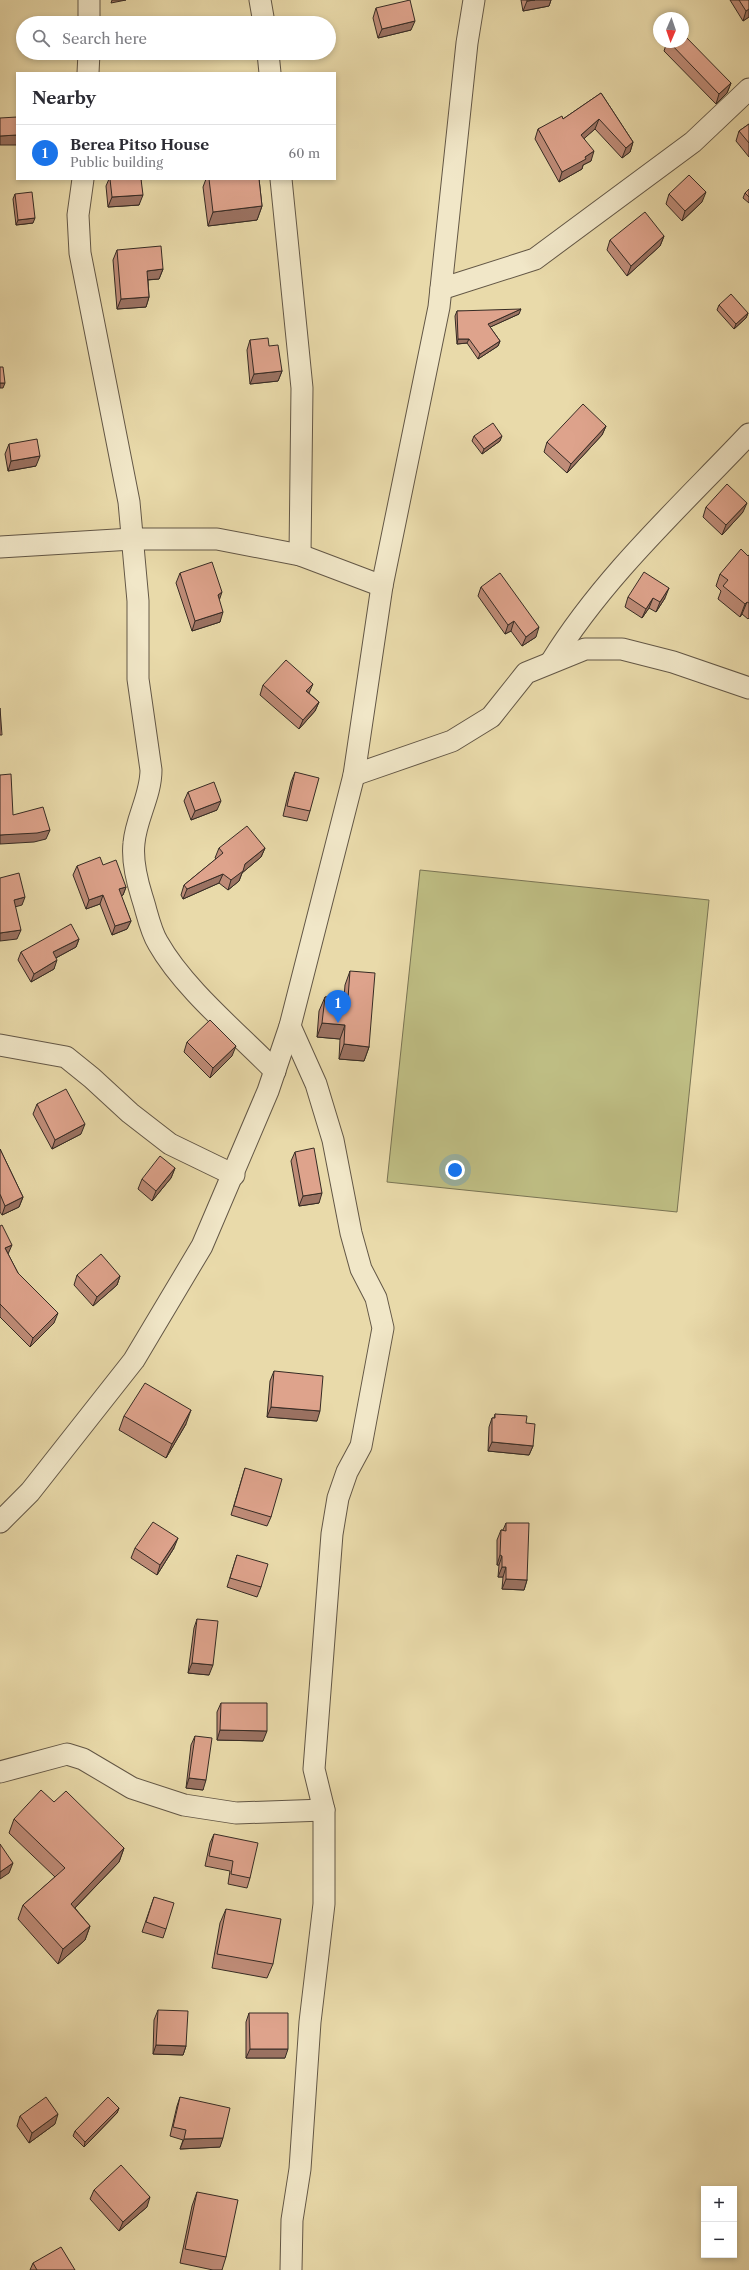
<!DOCTYPE html>
<meta charset="utf-8">
<style>
:root{--surface:#fff;--page:#f2f2f3;--text:#2b2b33;--muted:#7c7c81;--line:#e1e1e2;--accent:#1a73e8}
body{margin:0;font-family:"Libre Caslon Text",serif;background:var(--page);color:var(--text)}
.controls{position:absolute;right:12px;bottom:12px;display:grid;overflow:hidden;border-radius:0px;box-shadow:0 2px 6px #0003}
.controls button{width:36px;height:36px;display:grid;place-items:center;padding:0;border:0;border-bottom:1px solid var(--line);background:var(--surface);color:var(--text);font:20px sans-serif}
.compass{position:absolute;left:653px;top:12px;width:36px;height:36px;border-radius:50%;background:var(--surface);box-shadow:0 2px 6px #0003;rotate:182deg}
.you{position:absolute;left:455px;top:1170px;width:14px;height:14px;margin:-10px;border:3px solid #fff;border-radius:50%;background:#1a73e8;box-shadow:0 0 0 6px #1a73e833}
.badge{display:grid;place-items:center;width:26px;height:26px;border-radius:50%;background:var(--accent);color:#fff;font-size:13px;font-weight:700}
.pin{position:absolute;translate:-50% -33px;filter:drop-shadow(0 1px 2px #0008)}
.pin::after{content:'';position:absolute;top:21px;width:14px;height:12px;background:inherit;clip-path:polygon(0 0,100% 0,50% 100%)}
.list{margin:0;padding:0;list-style:none}
h2{display:flex;justify-content:space-between;align-items:center;height:52px;margin:0;padding:0 16px;font-size:17px}
h2 small{font-size:13px;font-weight:400;color:var(--muted)}
.list li{display:grid;grid-template-columns:26px 1fr auto;gap:12px;align-items:center;box-sizing:border-box;height:56px;padding:0 16px;border-top:1px solid var(--line)}
.list b{display:block;font-size:15px;white-space:nowrap}
.list p{margin:0;font-size:13px;white-space:nowrap;color:var(--muted)}
.list em{font-size:13px;font-style:normal;color:var(--muted)}
.icon{flex:none;width:22px;height:22px;fill:none;stroke:currentColor;stroke-width:2;stroke-linecap:round;stroke-linejoin:round}
.map{position:relative;flex:none;width:749px;height:2270px;overflow:hidden}
.search{position:absolute;background:var(--surface);box-shadow:0 2px 6px #0003;left:16px;top:16px;width:320px;height:44px;display:flex;align-items:center;gap:10px;box-sizing:border-box;padding:0 14px;border-radius:22px;color:var(--muted);font-size:15px}
.panel{position:absolute;background:var(--surface);box-shadow:0 2px 6px #0003;left:16px;top:72px;width:320px;height:108px;border-radius:0px}
.map>svg:first-child{display:block}
.green{fill:#bebd83;stroke:#7a7454}
.lines{fill:none;stroke-linecap:round;stroke-linejoin:round}
.minor-casing{stroke:#635746;stroke-width:23}
.minor{stroke:#f1e7c8;stroke-width:21}
.wall{fill:#bf8c78;stroke:#362b24}
.shaded-wall{fill:#9b7262;stroke:#362b24}
.building{fill:#dea38c;stroke:#362b24}
</style>
<div class="map">
<svg width="749" height="2270" viewBox="0 0 749 2270">
<rect width="100%" height="100%" fill="#e9daaa"/>
<filter id="stains"><feTurbulence type="fractalNoise" baseFrequency=".005" numOctaves="4"/><feColorMatrix values="0 0 0 0 .2 0 0 0 0 .09 0 0 0 0 .02 0 0 0 .5 -.17"/></filter>
<radialGradient id="worn" r=".72"><stop offset=".6" stop-color="#630" stop-opacity="0"/><stop offset="1" stop-color="#630" stop-opacity=".3"/></radialGradient>
<!-- green -->
<path class="green" d="M 420,870 L 709,900 L 677,1212 L 387,1182 Z"/>
<g class="lines">
<defs>
<g id="minor">
<path d="M 89,0 L 89,23"/>
<path d="M 260,0 L 264,23"/>
<path d="M 268,53 L 270,73"/>
<path d="M 88,73 L 89,53"/>
<path d="M 83,179 L 78,215 L 80,253 L 129,502 L 138,601 L 138,679 L 151,770 C 151,796 136,818 134,843 C 132,860 137,881 142,897 C 147,912 150,930 158,943 C 184,989 238,1033 275,1071"/>
<path d="M 281,179 L 302,388 L 300,555"/>
<path d="M 441,289 L 535,259 L 693,142 L 749,89"/>
<path d="M 0,547 L 132,539 L 217,539 L 300,555 L 382,586"/>
<path d="M 551,662 C 604,576 680,507 749,434"/>
<path d="M 354,775 L 452,741 L 491,717 L 526,673 L 585,649 L 622,649 L 673,662 L 749,688"/>
<path d="M 290,1026 L 316,1084 L 333,1140 L 351,1233 L 361,1269 L 376,1298 L 383,1328 L 361,1446 L 347,1472 L 338,1498 L 332,1534 L 314,1769 L 324,1810 L 324,1904 L 310,2022 L 300,2169 L 292,2220 L 291,2270"/>
<path d="M 0,1045 L 66,1057 L 92,1078 L 130,1113 L 170,1144 L 234,1175"/>
<path d="M 0,1522 L 30,1492 L 134,1360 L 202,1246 L 268,1091 L 290,1026 L 354,775 L 382,586 L 439,307 L 467,43 L 474,0"/>
<path d="M 0,1772 L 67,1754 L 83,1759 L 132,1788 L 184,1805 L 236,1813 L 324,1810"/>
</g>
</defs>
<!-- minor casing -->
<use href="#minor" class="minor-casing"/>
<!-- minor -->
<use href="#minor" class="minor"/>
</g>
<!-- wall -->
<g class="wall">
<path d="M 521,0 L 551,0 L 549,6 L 523,11 Z"/>
<path d="M 730,0 L 749,0 L 749,17 L 743,21 Z"/>
<path d="M 376,8 L 411,30 L 378,38 L 373,18 Z"/>
<path d="M 667,42 L 683,42 L 731,83 L 727,93 L 716,104 L 664,51 Z"/>
<path d="M 601,93 L 633,142 L 630,152 L 622,158 L 595,129 L 584,138 L 591,161 L 583,165 L 582,169 L 559,182 L 535,139 L 538,129 L 563,119 Z"/>
<path d="M 749,124 L 749,157 L 736,141 L 739,131 Z"/>
<path d="M 109,179 L 141,179 L 139,205 L 108,207 L 106,186 Z"/>
<path d="M 206,179 L 259,179 L 262,206 L 257,220 L 208,226 L 203,187 Z"/>
<path d="M 749,189 L 749,203 L 743,198 L 745,193 Z"/>
<path d="M 15,194 L 33,223 L 16,225 L 13,199 Z"/>
<path d="M 669,194 L 702,202 L 682,221 L 666,204 Z"/>
<path d="M 664,236 L 660,246 L 627,276 L 607,250 L 610,240 Z"/>
<path d="M 117,250 L 163,269 L 159,279 L 148,280 L 149,297 L 146,307 L 117,309 L 113,260 Z"/>
<path d="M 719,305 L 748,313 L 746,318 L 734,329 L 717,310 Z"/>
<path d="M 457,311 L 519,314 L 490,327 L 500,341 L 498,346 L 478,359 L 467,343 L 457,344 L 455,316 Z"/>
<path d="M 250,340 L 269,346 L 282,371 L 278,381 L 250,384 L 247,350 Z"/>
<path d="M 606,426 L 602,435 L 567,473 L 544,452 L 547,442 Z"/>
<path d="M 474,436 L 500,441 L 482,454 L 472,441 Z"/>
<path d="M 9,444 L 36,466 L 8,471 L 5,454 Z"/>
<path d="M 706,507 L 743,512 L 722,535 L 703,517 Z"/>
<path d="M 749,555 L 749,618 L 748,619 L 742,614 L 740,617 L 718,599 L 721,591 L 716,586 L 720,574 Z"/>
<path d="M 180,573 L 219,600 L 220,622 L 192,631 L 176,583 Z"/>
<path d="M 481,587 L 536,637 L 522,646 L 511,631 L 505,634 L 478,596 Z"/>
<path d="M 628,597 L 665,598 L 656,612 L 649,608 L 642,618 L 625,607 Z"/>
<path d="M 263,685 L 309,693 L 319,702 L 315,711 L 299,729 L 260,695 Z"/>
<path d="M 295,772 L 310,811 L 307,821 L 283,816 L 291,782 Z"/>
<path d="M 188,792 L 217,810 L 191,820 L 184,801 Z"/>
<path d="M 219,848 L 265,848 L 261,857 L 242,873 L 239,881 L 228,890 L 219,883 L 183,899 L 181,895 L 184,885 L 216,859 L 215,858 Z"/>
<path d="M 103,865 L 126,887 L 123,895 L 121,896 L 131,921 L 127,929 L 112,935 L 100,904 L 86,909 L 73,875 L 77,866 Z"/>
<path d="M 79,939 L 76,947 L 56,958 L 54,969 L 31,982 L 18,960 L 21,952 Z"/>
<path d="M 350,971 L 369,1047 L 364,1061 L 339,1059 L 340,1039 L 317,1037 L 319,1011 L 325,997 L 344,998 L 345,985 Z"/>
<path d="M 187,1042 L 232,1056 L 210,1078 L 184,1052 Z"/>
<path d="M 37,1104 L 81,1134 L 52,1149 L 33,1114 Z"/>
<path d="M 0,1149 L 23,1197 L 19,1207 L 2,1215 L 0,1212 Z"/>
<path d="M 295,1152 L 319,1203 L 299,1206 L 291,1161 Z"/>
<path d="M 175,1168 L 171,1178 L 152,1201 L 138,1189 L 142,1179 Z"/>
<path d="M 0,1226 L 8,1254 L 18,1273 L 54,1323 L 30,1347 L 0,1317 Z"/>
<path d="M 77,1275 L 120,1276 L 117,1285 L 93,1306 L 74,1285 Z"/>
<path d="M 274,1371 L 317,1421 L 267,1417 L 270,1381 Z"/>
<path d="M 495,1414 L 526,1423 L 533,1446 L 529,1455 L 488,1451 L 489,1427 L 492,1418 L 494,1418 Z"/>
<path d="M 124,1416 L 186,1424 L 166,1458 L 119,1430 Z"/>
<path d="M 245,1468 L 271,1517 L 267,1526 L 231,1515 L 242,1478 Z"/>
<path d="M 506,1523 L 527,1580 L 524,1590 L 502,1589 L 503,1577 L 498,1577 L 499,1565 L 497,1565 L 497,1540 L 501,1530 L 503,1530 Z"/>
<path d="M 135,1548 L 174,1548 L 157,1575 L 131,1558 Z"/>
<path d="M 237,1555 L 261,1587 L 257,1597 L 227,1587 Z"/>
<path d="M 197,1619 L 209,1675 L 188,1673 L 194,1628 Z"/>
<path d="M 221,1703 L 263,1741 L 217,1740 L 217,1712 Z"/>
<path d="M 195,1736 L 203,1790 L 186,1788 L 191,1745 Z"/>
<path d="M 14,1819 L 124,1848 L 119,1862 L 75,1908 L 90,1926 L 85,1940 L 58,1964 L 18,1919 L 23,1905 L 55,1877 L 9,1833 Z"/>
<path d="M 214,1834 L 250,1878 L 247,1888 L 228,1884 L 230,1871 L 205,1866 L 210,1843 Z"/>
<path d="M 154,1897 L 166,1929 L 163,1938 L 142,1932 Z"/>
<path d="M 226,1909 L 273,1964 L 267,1978 L 212,1968 L 220,1923 Z"/>
<path d="M 158,2010 L 186,2046 L 183,2055 L 153,2054 L 154,2020 Z"/>
<path d="M 249,2013 L 285,2058 L 246,2058 L 246,2022 Z"/>
<path d="M 180,2097 L 220,2147 L 180,2149 L 183,2140 L 170,2136 L 177,2106 Z"/>
<path d="M 119,2108 L 117,2113 L 84,2147 L 73,2136 L 75,2131 Z"/>
<path d="M 20,2116 L 55,2124 L 29,2143 L 17,2126 Z"/>
<path d="M 94,2190 L 147,2207 L 119,2231 L 90,2199 Z"/>
<path d="M 197,2192 L 226,2257 L 222,2270 L 213,2270 L 180,2263 L 192,2206 Z"/>
<path d="M 33,2263 L 75,2270 L 30,2270 Z"/>
</g>
<!-- shaded-wall -->
<g class="shaded-wall">
<path d="M 112,0 L 126,0 L 111,3 Z"/>
<path d="M 535,0 L 551,0 L 549,6 L 523,11 L 527,1 Z"/>
<path d="M 749,9 L 749,17 L 743,21 L 746,11 Z"/>
<path d="M 415,21 L 411,30 L 378,38 L 382,29 Z"/>
<path d="M 731,83 L 727,93 L 716,104 L 719,94 Z"/>
<path d="M 599,119 L 595,129 L 578,144 L 581,135 Z"/>
<path d="M 17,135 L 17,145 L 0,145 L 0,136 Z"/>
<path d="M 633,142 L 630,152 L 622,158 L 626,148 Z"/>
<path d="M 594,151 L 591,161 L 583,165 L 582,169 L 559,182 L 562,172 Z"/>
<path d="M 706,192 L 702,202 L 682,221 L 685,211 Z"/>
<path d="M 143,195 L 139,205 L 108,207 L 112,197 Z"/>
<path d="M 262,206 L 257,220 L 208,226 L 213,212 Z"/>
<path d="M 35,218 L 33,223 L 16,225 L 18,220 Z"/>
<path d="M 664,236 L 660,246 L 627,276 L 631,266 Z"/>
<path d="M 163,269 L 159,279 L 144,280 L 147,271 Z"/>
<path d="M 149,297 L 146,307 L 117,309 L 121,299 Z"/>
<path d="M 521,309 L 519,314 L 486,329 L 488,324 Z"/>
<path d="M 748,313 L 746,318 L 734,329 L 736,324 Z"/>
<path d="M 458,339 L 469,339 L 467,343 L 457,344 Z"/>
<path d="M 500,341 L 498,346 L 478,359 L 480,354 Z"/>
<path d="M 282,371 L 278,381 L 250,384 L 254,374 Z"/>
<path d="M 0,383 L 5,383 L 3,388 L 0,388 Z"/>
<path d="M 606,426 L 602,435 L 567,473 L 571,464 Z"/>
<path d="M 502,436 L 500,441 L 482,454 L 484,449 Z"/>
<path d="M 40,456 L 36,466 L 8,471 L 11,461 Z"/>
<path d="M 747,503 L 743,512 L 722,535 L 726,525 Z"/>
<path d="M 669,588 L 665,598 L 656,612 L 660,602 Z"/>
<path d="M 222,592 L 219,601 L 218,595 Z"/>
<path d="M 653,598 L 649,608 L 642,618 L 646,609 Z"/>
<path d="M 747,602 L 742,614 L 740,617 L 745,604 Z"/>
<path d="M 223,612 L 220,622 L 192,631 L 195,621 Z"/>
<path d="M 514,621 L 511,631 L 505,634 L 508,625 Z"/>
<path d="M 539,627 L 536,637 L 522,646 L 526,637 Z"/>
<path d="M 313,684 L 309,693 L 306,691 Z"/>
<path d="M 319,702 L 315,711 L 299,729 L 303,720 Z"/>
<path d="M 221,801 L 217,810 L 191,820 L 195,811 Z"/>
<path d="M 50,830 L 46,839 L 34,842 L 0,844 L 0,835 Z"/>
<path d="M 265,848 L 261,857 L 242,873 L 239,881 L 228,890 L 231,880 L 245,864 Z"/>
<path d="M 223,874 L 219,883 L 183,899 L 187,889 Z"/>
<path d="M 126,887 L 123,895 L 116,898 L 119,889 Z"/>
<path d="M 103,895 L 100,904 L 86,909 L 89,900 Z"/>
<path d="M 25,897 L 22,905 L 11,908 L 14,900 Z"/>
<path d="M 131,921 L 127,929 L 112,935 L 115,926 Z"/>
<path d="M 21,930 L 17,939 L 0,941 L 0,933 Z"/>
<path d="M 79,939 L 76,947 L 50,961 L 53,952 Z"/>
<path d="M 57,960 L 54,969 L 31,982 L 34,974 Z"/>
<path d="M 322,1023 L 345,1025 L 340,1039 L 317,1037 Z"/>
<path d="M 344,1044 L 369,1047 L 364,1061 L 339,1059 Z"/>
<path d="M 236,1046 L 232,1056 L 210,1078 L 213,1068 Z"/>
<path d="M 85,1124 L 81,1134 L 52,1149 L 55,1140 Z"/>
<path d="M 175,1168 L 171,1178 L 152,1201 L 156,1191 Z"/>
<path d="M 322,1193 L 319,1203 L 299,1206 L 303,1196 Z"/>
<path d="M 23,1197 L 19,1207 L 2,1215 L 5,1206 Z"/>
<path d="M 12,1245 L 8,1254 L 5,1248 Z"/>
<path d="M 120,1276 L 117,1285 L 93,1306 L 97,1297 Z"/>
<path d="M 58,1313 L 54,1323 L 30,1347 L 33,1338 Z"/>
<path d="M 271,1407 L 320,1411 L 317,1421 L 267,1417 Z"/>
<path d="M 191,1410 L 186,1424 L 166,1458 L 172,1444 Z"/>
<path d="M 492,1442 L 533,1446 L 529,1455 L 488,1451 Z"/>
<path d="M 178,1538 L 174,1548 L 157,1575 L 160,1565 Z"/>
<path d="M 500,1555 L 502,1556 L 499,1565 L 497,1565 Z"/>
<path d="M 502,1567 L 506,1567 L 503,1577 L 498,1577 Z"/>
<path d="M 506,1579 L 527,1580 L 524,1590 L 502,1589 Z"/>
<path d="M 192,1663 L 213,1665 L 209,1675 L 188,1673 Z"/>
<path d="M 220,1730 L 267,1731 L 263,1741 L 217,1740 Z"/>
<path d="M 189,1778 L 206,1780 L 203,1790 L 186,1788 Z"/>
<path d="M 124,1848 L 119,1862 L 65,1918 L 71,1904 Z"/>
<path d="M 13,1863 L 9,1873 L 0,1879 L 0,1872 Z"/>
<path d="M 90,1926 L 85,1940 L 58,1964 L 63,1949 Z"/>
<path d="M 156,2045 L 186,2046 L 183,2055 L 153,2054 Z"/>
<path d="M 250,2049 L 288,2049 L 285,2058 L 246,2058 Z"/>
<path d="M 119,2108 L 117,2113 L 84,2147 L 85,2142 Z"/>
<path d="M 58,2114 L 55,2124 L 29,2143 L 32,2133 Z"/>
<path d="M 223,2138 L 220,2147 L 180,2149 L 184,2139 Z"/>
<path d="M 150,2197 L 147,2207 L 119,2231 L 123,2222 Z"/>
</g>
<!-- building -->
<g class="building">
<path d="M 410,0 L 415,21 L 382,29 L 376,8 Z"/>
<path d="M 527,0 L 535,0 L 527,1 Z"/>
<path d="M 739,0 L 749,0 L 749,9 L 746,11 Z"/>
<path d="M 683,34 L 731,83 L 719,94 L 669,42 L 683,42 Z"/>
<path d="M 601,93 L 633,142 L 626,148 L 599,119 L 581,135 L 594,151 L 585,157 L 586,159 L 562,172 L 538,129 L 562,116 L 563,119 Z"/>
<path d="M 17,117 L 17,135 L 0,136 L 0,118 Z"/>
<path d="M 749,124 L 749,143 L 739,131 Z"/>
<path d="M 689,175 L 706,192 L 685,211 L 669,194 Z"/>
<path d="M 110,179 L 141,179 L 143,195 L 112,197 Z"/>
<path d="M 209,179 L 259,179 L 262,206 L 213,212 Z"/>
<path d="M 749,189 L 749,197 L 745,193 Z"/>
<path d="M 32,192 L 35,218 L 18,220 L 15,194 Z"/>
<path d="M 645,212 L 664,236 L 631,266 L 610,240 Z"/>
<path d="M 161,246 L 163,269 L 147,271 L 149,297 L 121,299 L 117,250 Z"/>
<path d="M 731,294 L 748,313 L 736,324 L 719,305 Z"/>
<path d="M 521,309 L 488,324 L 500,341 L 480,354 L 469,339 L 458,339 L 457,311 Z"/>
<path d="M 268,338 L 269,346 L 278,345 L 282,371 L 254,374 L 250,340 Z"/>
<path d="M 0,367 L 3,367 L 5,383 L 0,383 Z"/>
<path d="M 583,404 L 606,426 L 571,464 L 547,442 Z"/>
<path d="M 493,423 L 502,436 L 484,449 L 474,436 Z"/>
<path d="M 37,439 L 40,456 L 11,461 L 9,444 Z"/>
<path d="M 727,484 L 747,503 L 726,525 L 706,507 Z"/>
<path d="M 741,549 L 748,556 L 749,555 L 749,603 L 747,602 L 745,604 L 723,586 L 728,580 L 720,574 Z"/>
<path d="M 212,562 L 222,592 L 218,595 L 223,612 L 195,621 L 180,573 Z"/>
<path d="M 644,572 L 669,588 L 660,602 L 653,598 L 646,609 L 628,597 Z"/>
<path d="M 500,573 L 539,627 L 526,637 L 514,621 L 508,625 L 481,587 Z"/>
<path d="M 286,660 L 313,684 L 306,691 L 319,702 L 303,720 L 263,685 Z"/>
<path d="M 0,708 L 2,735 L 0,735 Z"/>
<path d="M 295,772 L 319,778 L 310,811 L 287,806 Z"/>
<path d="M 11,774 L 13,815 L 43,807 L 50,830 L 37,833 L 0,835 L 0,775 Z"/>
<path d="M 214,782 L 221,801 L 195,811 L 188,792 Z"/>
<path d="M 247,826 L 265,848 L 245,864 L 243,871 L 231,880 L 223,874 L 187,889 L 184,885 L 223,853 L 219,848 Z"/>
<path d="M 100,857 L 103,865 L 116,860 L 126,887 L 119,889 L 131,921 L 115,926 L 103,895 L 89,900 L 77,866 Z"/>
<path d="M 19,873 L 25,897 L 14,900 L 21,930 L 0,933 L 0,878 Z"/>
<path d="M 71,924 L 79,939 L 53,952 L 57,960 L 34,974 L 21,952 Z"/>
<path d="M 350,971 L 375,973 L 369,1047 L 344,1044 L 345,1025 L 322,1023 L 325,997 L 348,998 Z"/>
<path d="M 210,1020 L 236,1046 L 213,1068 L 187,1042 Z"/>
<path d="M 66,1089 L 85,1124 L 55,1140 L 37,1104 Z"/>
<path d="M 314,1148 L 322,1193 L 303,1196 L 295,1152 Z"/>
<path d="M 0,1149 L 23,1197 L 5,1206 L 0,1194 Z"/>
<path d="M 160,1156 L 175,1168 L 156,1191 L 142,1179 Z"/>
<path d="M 2,1225 L 12,1245 L 5,1248 L 18,1273 L 58,1313 L 33,1338 L 0,1304 L 0,1226 Z"/>
<path d="M 101,1254 L 120,1276 L 97,1297 L 77,1275 Z"/>
<path d="M 274,1371 L 323,1376 L 320,1411 L 271,1407 Z"/>
<path d="M 145,1383 L 191,1410 L 172,1444 L 124,1416 Z"/>
<path d="M 495,1414 L 527,1416 L 526,1423 L 535,1424 L 533,1446 L 492,1442 L 492,1418 L 495,1418 Z"/>
<path d="M 245,1468 L 282,1479 L 271,1517 L 234,1506 Z"/>
<path d="M 153,1522 L 178,1538 L 160,1565 L 135,1548 Z"/>
<path d="M 506,1523 L 529,1523 L 527,1580 L 506,1579 L 506,1567 L 502,1567 L 502,1556 L 500,1555 L 501,1530 L 506,1531 Z"/>
<path d="M 237,1555 L 268,1564 L 261,1587 L 230,1578 Z"/>
<path d="M 197,1619 L 218,1621 L 213,1665 L 192,1663 Z"/>
<path d="M 221,1703 L 267,1703 L 267,1731 L 220,1730 Z"/>
<path d="M 195,1736 L 212,1738 L 206,1780 L 189,1778 Z"/>
<path d="M 41,1790 L 54,1802 L 66,1791 L 124,1848 L 71,1904 L 90,1926 L 63,1949 L 23,1905 L 65,1868 L 14,1819 Z"/>
<path d="M 214,1834 L 258,1843 L 250,1878 L 231,1874 L 233,1861 L 209,1856 Z"/>
<path d="M 0,1844 L 13,1863 L 0,1872 Z"/>
<path d="M 154,1897 L 174,1903 L 166,1929 L 146,1922 Z"/>
<path d="M 226,1909 L 281,1919 L 273,1964 L 217,1954 Z"/>
<path d="M 158,2010 L 188,2011 L 186,2046 L 156,2045 Z"/>
<path d="M 249,2013 L 288,2013 L 288,2049 L 250,2049 Z"/>
<path d="M 46,2097 L 58,2114 L 32,2133 L 20,2116 Z"/>
<path d="M 108,2097 L 119,2108 L 85,2142 L 75,2131 Z"/>
<path d="M 180,2097 L 230,2108 L 223,2138 L 184,2139 L 186,2130 L 173,2127 Z"/>
<path d="M 121,2165 L 150,2197 L 123,2222 L 94,2190 Z"/>
<path d="M 197,2192 L 238,2200 L 226,2257 L 185,2249 Z"/>
<path d="M 61,2247 L 75,2270 L 37,2270 L 33,2263 Z"/>
</g>
<rect width="100%" height="100%" filter="url(#stains)"/>
<rect width="100%" height="100%" fill="url(#worn)"/>
</svg>
<div class="controls">
<button>+</button>
<button>−</button>
</div>
<svg class="compass" viewBox="-18 -18 36 36"><path d="M0-13l5 13h-10z" fill="#e53935"/><path d="M0 13l5-13h-10z" fill="#7c7c81"/></svg>
<div class="you"></div>
<div class="pin badge" style="left:338px;top:1023px">1</div>
<div class="search"><svg class="icon" aria-label="search" viewBox="0 0 24 24"><circle cx="10" cy="10" r="6"/><path d="M15 15l6 6"/></svg>Search here</div>
<section class="panel">
<h2>Nearby<small></small></h2>
<ul class="list">
<li><span class="badge">1</span><div><b>Berea Pitso House</b><p>Public building</p></div><em>60 m</em></li>
</ul>
</section>
</div>
